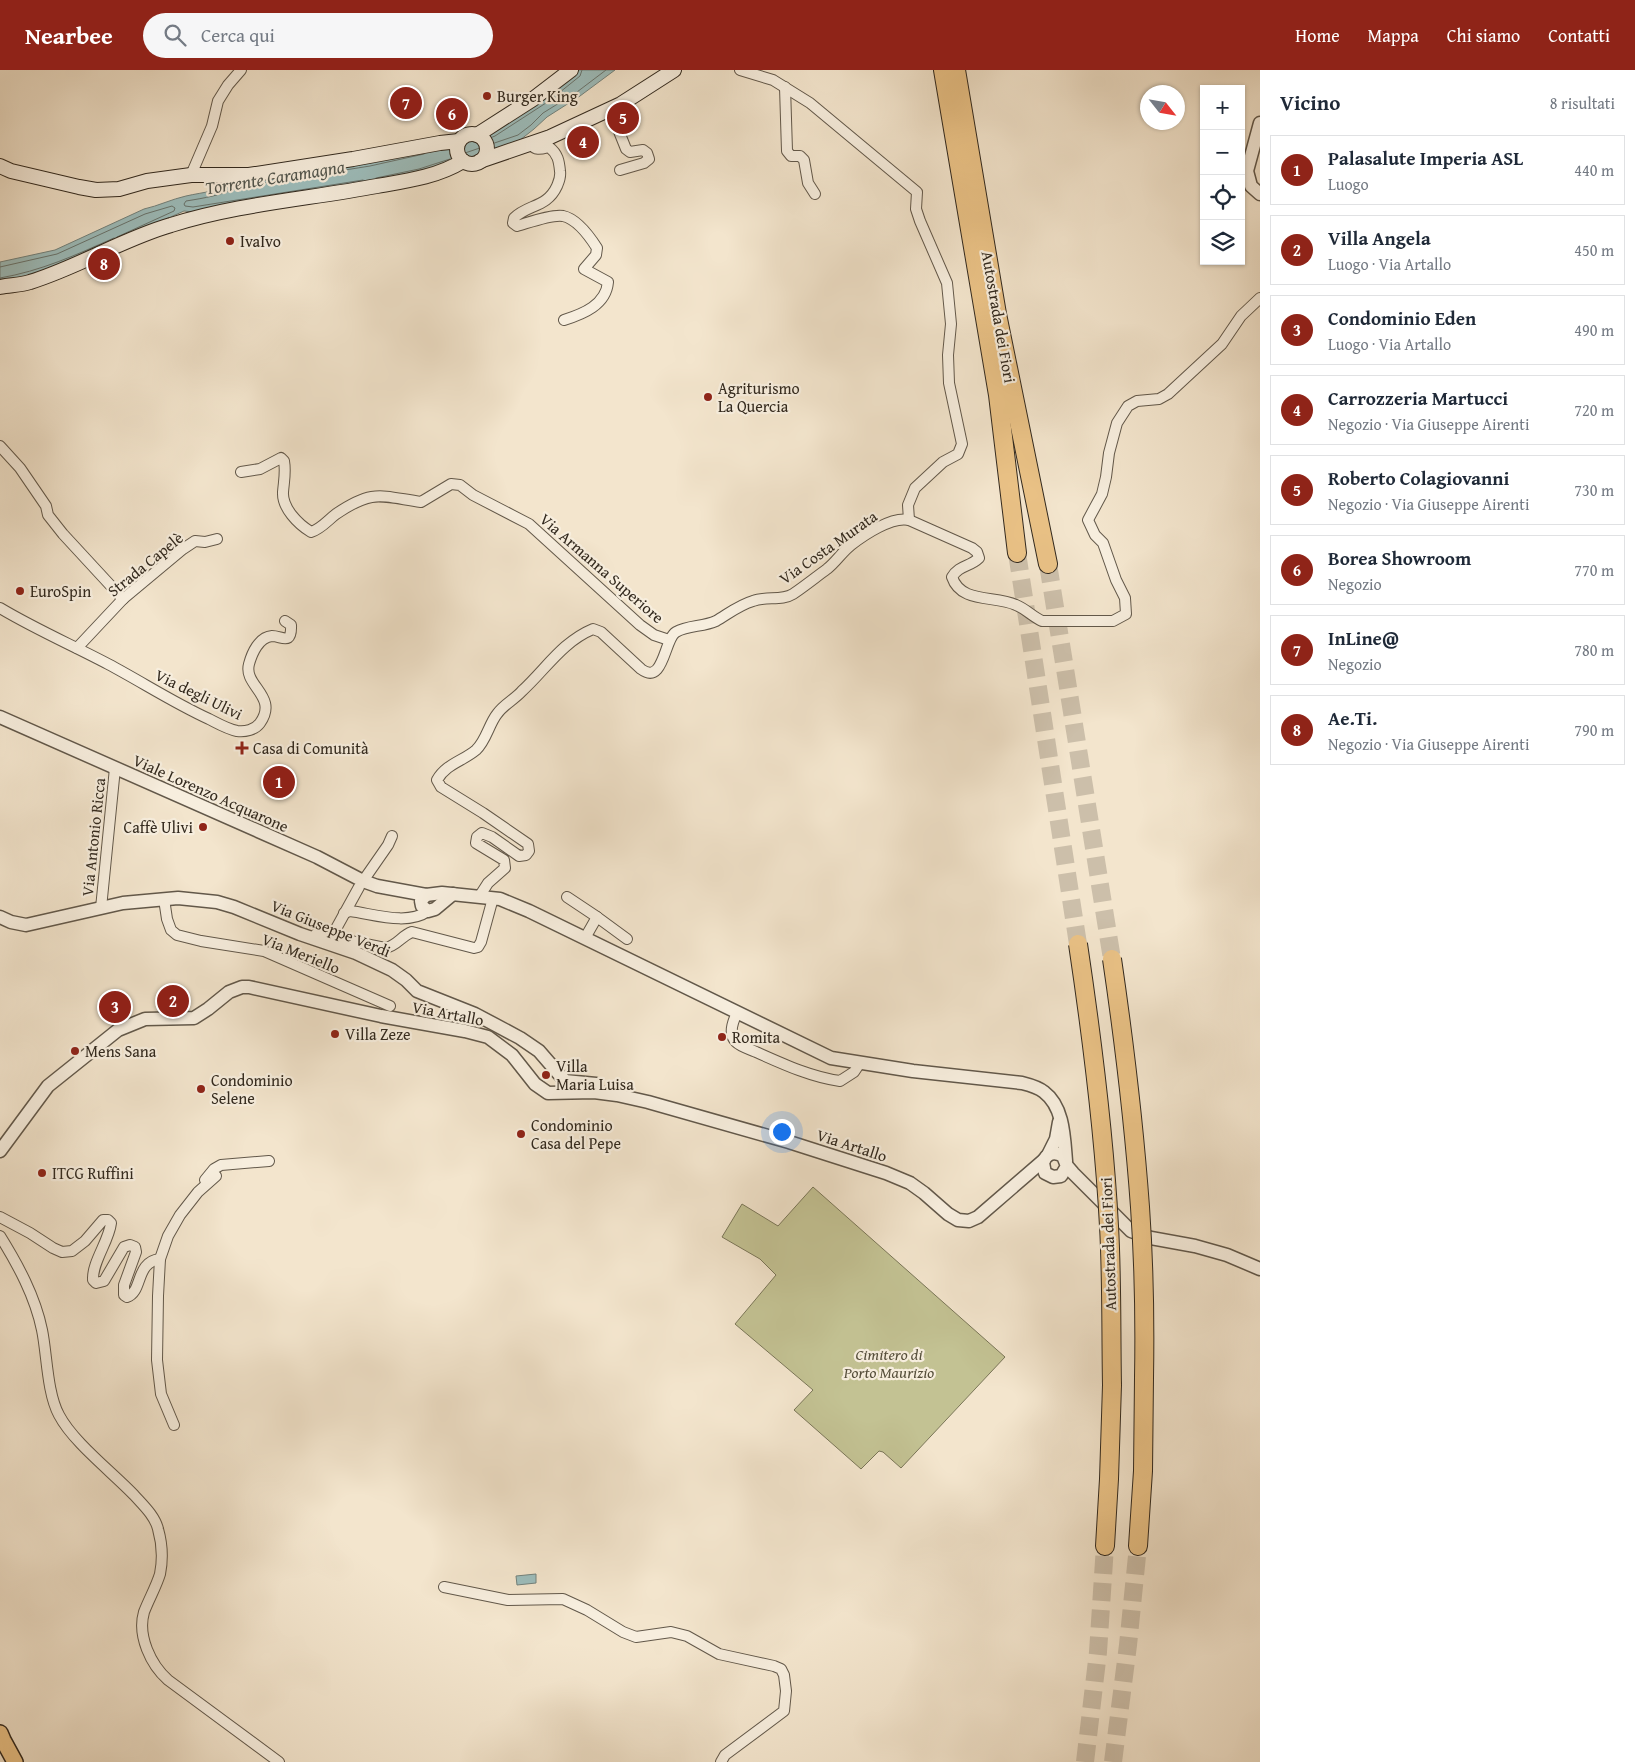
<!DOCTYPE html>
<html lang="it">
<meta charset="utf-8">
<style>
:root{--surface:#fff;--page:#f6f6f7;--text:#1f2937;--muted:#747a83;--line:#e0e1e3;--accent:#8f2418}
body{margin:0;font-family:"Gentium Book Plus",serif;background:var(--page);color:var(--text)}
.controls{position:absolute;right:15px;top:15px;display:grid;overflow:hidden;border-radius:0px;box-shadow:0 1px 4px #0004}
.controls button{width:45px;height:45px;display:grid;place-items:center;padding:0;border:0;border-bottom:1px solid var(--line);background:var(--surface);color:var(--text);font:25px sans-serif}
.compass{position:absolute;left:1140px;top:15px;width:45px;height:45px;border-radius:50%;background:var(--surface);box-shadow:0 1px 4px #0004;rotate:121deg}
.you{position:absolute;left:781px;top:1061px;width:18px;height:18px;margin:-12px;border:4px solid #fff;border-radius:50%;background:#1a73e8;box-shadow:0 0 0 8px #1a73e833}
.badge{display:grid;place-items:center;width:32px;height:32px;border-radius:50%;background:var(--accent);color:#fff;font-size:16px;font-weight:700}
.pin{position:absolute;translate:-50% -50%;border:2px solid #fff;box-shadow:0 1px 5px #0006}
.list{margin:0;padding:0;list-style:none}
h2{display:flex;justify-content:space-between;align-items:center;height:65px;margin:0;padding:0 20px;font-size:21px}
h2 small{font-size:16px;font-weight:400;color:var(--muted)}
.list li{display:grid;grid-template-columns:32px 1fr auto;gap:15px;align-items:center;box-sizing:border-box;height:70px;margin:0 10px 10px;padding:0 10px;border:1px solid var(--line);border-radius:0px}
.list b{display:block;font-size:19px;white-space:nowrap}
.list p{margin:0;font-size:16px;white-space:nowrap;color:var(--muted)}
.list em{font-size:16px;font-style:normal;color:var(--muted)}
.icon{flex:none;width:28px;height:28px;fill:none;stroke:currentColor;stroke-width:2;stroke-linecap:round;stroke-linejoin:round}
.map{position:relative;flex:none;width:1260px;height:1692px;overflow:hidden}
header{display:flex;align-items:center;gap:30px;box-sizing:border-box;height:70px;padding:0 25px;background:var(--accent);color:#fff}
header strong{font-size:24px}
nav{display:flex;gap:28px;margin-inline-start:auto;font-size:18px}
.search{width:350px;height:45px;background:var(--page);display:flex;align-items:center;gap:12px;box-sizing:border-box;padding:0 18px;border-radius:28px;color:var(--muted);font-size:19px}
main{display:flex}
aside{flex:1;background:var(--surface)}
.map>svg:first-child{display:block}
.green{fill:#c3c293;stroke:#7a7658}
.water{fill:#9dbebd;stroke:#72827d}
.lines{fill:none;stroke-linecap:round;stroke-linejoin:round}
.shore{stroke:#68746e;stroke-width:1}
.motorway-tunnel{stroke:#ccbfaa;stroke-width:18;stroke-dasharray:18 9;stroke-linecap:butt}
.minor-casing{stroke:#62584a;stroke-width:12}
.tertiary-casing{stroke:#62584a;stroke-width:15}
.secondary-casing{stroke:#32291e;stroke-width:16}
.primary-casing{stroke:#32291e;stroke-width:18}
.motorway-casing{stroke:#32291e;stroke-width:20}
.minor{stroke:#f7eede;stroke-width:10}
.tertiary{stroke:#f7eede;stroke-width:12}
.secondary{stroke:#f7eede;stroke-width:14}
.primary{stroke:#eac286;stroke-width:15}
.motorway{stroke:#eac286;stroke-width:18}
.motorway-bridge-casing{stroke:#32291e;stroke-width:20;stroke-linecap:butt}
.motorway-bridge{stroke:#eac286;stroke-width:18}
.poi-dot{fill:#8f2418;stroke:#f7eede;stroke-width:2}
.labels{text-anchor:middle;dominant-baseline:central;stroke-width:4.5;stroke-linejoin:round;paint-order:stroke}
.poi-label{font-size:16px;fill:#32291e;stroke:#f7eede;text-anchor:start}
.street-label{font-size:16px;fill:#32291e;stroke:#f7eede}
.park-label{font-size:16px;font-style:italic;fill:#564f3b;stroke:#f7eede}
.water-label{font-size:18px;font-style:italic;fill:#52564e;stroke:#f7eede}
</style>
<header>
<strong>Nearbee</strong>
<div class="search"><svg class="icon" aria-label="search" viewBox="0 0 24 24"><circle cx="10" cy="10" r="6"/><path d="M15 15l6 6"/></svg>Cerca qui</div>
<nav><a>Home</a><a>Mappa</a><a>Chi siamo</a><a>Contatti</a></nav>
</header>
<main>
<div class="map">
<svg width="1260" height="1692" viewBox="0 0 1260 1692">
<rect width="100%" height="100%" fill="#f3e5cd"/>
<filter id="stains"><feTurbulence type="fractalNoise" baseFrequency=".004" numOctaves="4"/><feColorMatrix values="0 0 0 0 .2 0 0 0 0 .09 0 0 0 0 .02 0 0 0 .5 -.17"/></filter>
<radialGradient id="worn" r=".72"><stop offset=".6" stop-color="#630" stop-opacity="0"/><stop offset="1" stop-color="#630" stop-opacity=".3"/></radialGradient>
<!-- green -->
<path class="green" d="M 813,1117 L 1005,1287 L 901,1398 L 883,1382 L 879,1381 L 861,1399 L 794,1340 L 813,1320 L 735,1254 L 776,1205 L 760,1189 L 722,1167 L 742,1134 L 778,1156 Z"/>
<!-- water -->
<g class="water">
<path d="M 579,0 L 615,0 L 580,26 L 547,47 L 534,59 L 520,70 L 421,104 L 193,142 L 184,141 L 57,198 L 0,213 L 0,192 L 55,180 L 144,139 C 158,136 172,129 186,126 C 204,122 220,121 237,113 L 369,91 L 444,77 L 492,62 L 546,26 Z"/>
<path d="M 536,1504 L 536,1513 L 517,1515 L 516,1506 Z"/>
</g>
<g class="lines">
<!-- shore -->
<g class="shore">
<path d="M 485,70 L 495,66 L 549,31 L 580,6 L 582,0"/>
<path d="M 465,83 L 518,65 L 531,55 L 543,43 L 577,22 L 606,0"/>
<path d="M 376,108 L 419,99 L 450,89"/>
<path d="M 363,110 L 193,137 L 185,136 L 184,134 L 186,131 C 205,128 222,125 239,117 L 370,96 L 424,84"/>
<path d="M 0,197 L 57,184 L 145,144 L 172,136 L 175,138 L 174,141 L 117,167"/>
<path d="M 0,208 C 41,201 76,185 114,168"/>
</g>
<!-- motorway-tunnel -->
<g class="motorway-tunnel">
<path d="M 1017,483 L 1078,874"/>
<path d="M 1048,494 L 1112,889"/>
<path d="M 1085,1692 L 1098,1582 L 1105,1476"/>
<path d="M 1113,1692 L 1128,1575 L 1138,1476"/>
</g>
<defs>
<g id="minor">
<path d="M 740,0 L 773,10 L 810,33 L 917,122 L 916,139 L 920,151 L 947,213 L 951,254 L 948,285 L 949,313 L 962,374 L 958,384 L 943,392 L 915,418 L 908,435 L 909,450"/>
<path d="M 785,17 L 787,81 L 791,86 L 800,86 L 804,90 L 808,113 L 815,124"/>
<path d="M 610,39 L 626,79 L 630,82 L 643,80 L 647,83 L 649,89 L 644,93 L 620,100"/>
<path d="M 530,74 C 536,81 541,79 549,77 C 558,84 559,91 560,101 C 561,107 559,111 557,116 C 547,138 528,134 514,148 L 513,153 L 517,156 C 528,153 552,144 563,146 C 577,149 590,167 597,178 L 596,185 L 584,199 L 608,212 C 606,235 583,244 564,250"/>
<path d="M 191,105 L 212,56 L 218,31 L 228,15 L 241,0"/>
<path d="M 0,376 L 20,398 L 46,436 L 48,445 L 63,464 L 123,529"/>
<path d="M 241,402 L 260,399 L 281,388 L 284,391 C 286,402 284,410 283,422 C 282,438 298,454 311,462 C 321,459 328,450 336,444 C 373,419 380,426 421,432 L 451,414 L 460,415 L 473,425 L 529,454 L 640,555 L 654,565 L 669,570"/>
<path d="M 0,538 C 35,559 72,575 108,594 C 142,612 174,633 209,649 C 217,653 227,659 237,661 C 245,662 255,660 260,653 C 279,626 243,616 249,594 C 252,583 259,567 272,566 C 282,566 292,576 291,555 L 285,551"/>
<path d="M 77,578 L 123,529 L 183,479 L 195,471 L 205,472 L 217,469"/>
<path d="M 363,811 L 388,775 L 392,766"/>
<path d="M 479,827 L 488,813 L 505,798 L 504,790 L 476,773 L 477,767 L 482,763 L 492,767 L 519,786 L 526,785 L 529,781 L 528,774 L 483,743 L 441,717 L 437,710 C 446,694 463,691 476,680 C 486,671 489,654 497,644 C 504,634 514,630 522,621 C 546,599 562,572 593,559 L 601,562 L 641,599 C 664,616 664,569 676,562 C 688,555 703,557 716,551 C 728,544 739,535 753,531 C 766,526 782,531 793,524 C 805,516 816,507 827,499 C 836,492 842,482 851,475 C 864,465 892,446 909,450 L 972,478 L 977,482 L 979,488 C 970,497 959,495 952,507 C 961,534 995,525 1016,535 C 1026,539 1033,547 1042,551 L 1113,551 L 1126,544 L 1125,528 L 1116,510 L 1103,473 L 1095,465 L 1088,450 L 1102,424 L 1106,407 L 1109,383 L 1117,353 L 1128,336 L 1137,331 L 1159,329 L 1168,324 L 1222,274 L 1241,246 L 1260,228"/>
<path d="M 567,827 L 597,847"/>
<path d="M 164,829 L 167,849 L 171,860 L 177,865 L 201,871 L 264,881 L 390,936"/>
<path d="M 101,838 L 115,698"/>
<path d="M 344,843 L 350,841 C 374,844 407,856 428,841"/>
<path d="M 316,864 L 385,878 C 397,876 401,866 412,862 L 474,878 L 478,877 L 481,872 L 493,828"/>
<path d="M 332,866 L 359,817"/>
<path d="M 585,868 L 597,847 L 627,869"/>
<path d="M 737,943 C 733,951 728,964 736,972 C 741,977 750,979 756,982 C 783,994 811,1007 840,1011 L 854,1002 L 860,993"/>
<path d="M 205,1110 L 214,1099 L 221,1095 L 269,1091"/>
<path d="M 0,1147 L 30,1163 L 53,1178 L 62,1182 L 72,1181 L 85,1171 L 103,1150 L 108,1150 L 111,1153 C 109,1171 92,1192 93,1210 L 96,1213 L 104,1211 L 124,1177 L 130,1175 L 135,1177 L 136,1182 L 124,1215 L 124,1225 L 127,1227 C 143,1222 135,1192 160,1189"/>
<path d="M 0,1166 C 18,1195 35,1226 42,1260 C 47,1284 47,1323 59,1345 C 73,1372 112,1402 134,1425 C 143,1435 155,1446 158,1459 C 162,1473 163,1489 160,1504 C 156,1517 149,1529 144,1542 C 137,1566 151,1595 168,1610 L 279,1692"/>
<path d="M 174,1355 L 161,1324 L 157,1290 L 158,1226 L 160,1189 L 168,1166 L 180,1145 L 198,1122 L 216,1106"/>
<path d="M 444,1517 L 508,1530 L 563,1529 L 587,1540 L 623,1562 L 636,1567 L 671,1562 L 687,1566 L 719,1584 L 774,1596 L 781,1599 L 784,1605 L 786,1621 L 784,1641 L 725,1685 L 721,1692"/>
</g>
<g id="tertiary">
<path d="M 1260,53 L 1247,101 L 1251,116 L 1260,124"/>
<path d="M 0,647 L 317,787 L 363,811 L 377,816 L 426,825 L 442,823 L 500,829 L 529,841 L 831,988 L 913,1001 L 1022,1013 C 1030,1015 1038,1017 1044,1022 C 1064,1037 1064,1068 1066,1091"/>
<path d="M 426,825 L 421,831 L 422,836 L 428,841 L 435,839 L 453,824"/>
<path d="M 0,847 L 11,852 L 26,855 L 123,833 L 178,828 L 217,832 L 234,837 L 300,864 L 356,883 L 392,900 L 406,910 L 417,921 L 475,944 L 520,968 L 539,981 L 565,1011 L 596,1014"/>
<path d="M 0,1081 L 48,1016 L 118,960 L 145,949 L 194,948 L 208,939 L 229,922 L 242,917 L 249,917 L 381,946 L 465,961 L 488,967 L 512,985 L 535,1014 L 548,1023 L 594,1022 L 617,1025 L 648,1032 L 789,1072 L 886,1103 L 910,1113 L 924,1123 L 948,1144 L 958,1150 L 969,1151 L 978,1147 L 1044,1090"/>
<path d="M 1048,1085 L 1056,1069 L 1059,1052"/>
<path d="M 1067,1096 L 1061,1106 L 1053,1107 L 1045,1103 L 1043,1093 C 1046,1083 1054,1081 1063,1086 L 1067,1096 L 1073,1103 L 1131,1161 L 1151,1168 L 1195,1176 L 1227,1185 L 1260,1199"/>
</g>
<g id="secondary">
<circle cx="472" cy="79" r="15"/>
<path d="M 477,65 L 533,29 L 571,0"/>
<path d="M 480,91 L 550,67 L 621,34 L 674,0"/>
<path d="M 0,96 L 11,101 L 79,117 L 96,120 L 119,119 L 147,111 L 191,105 L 249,105 L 353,89 L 440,73 L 459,71"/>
<path d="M 0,217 C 10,215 21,215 30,212 C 79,197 122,169 171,155 C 237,134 308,129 377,116 C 406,111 437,107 463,91"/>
</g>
<path id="primary" d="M 0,1663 L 3,1670 L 15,1692"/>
<g id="motorway">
<path d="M 943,0 L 998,325 L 1017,483"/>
<path d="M 956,0 L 997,244 L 1048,494"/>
<path d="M 1105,1476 L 1109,1409 L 1112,1315"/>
<path d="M 1138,1476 L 1143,1401 L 1144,1308"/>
</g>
</defs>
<!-- minor casing -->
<use href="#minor" class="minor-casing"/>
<!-- tertiary casing -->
<use href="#tertiary" class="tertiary-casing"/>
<!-- secondary casing -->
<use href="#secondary" class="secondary-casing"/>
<!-- primary casing -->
<use href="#primary" class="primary-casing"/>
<!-- motorway casing -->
<use href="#motorway" class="motorway-casing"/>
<!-- minor -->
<use href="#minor" class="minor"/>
<!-- tertiary -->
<use href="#tertiary" class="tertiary"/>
<!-- secondary -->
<use href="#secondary" class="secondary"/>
<!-- primary -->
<use href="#primary" class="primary"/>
<!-- motorway -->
<use href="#motorway" class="motorway"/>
<defs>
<g id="motorway-bridge">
<path d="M 1078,874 C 1092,968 1104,1062 1109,1156 C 1112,1209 1111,1262 1112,1315"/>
<path d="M 1112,889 C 1124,971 1134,1054 1140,1137 C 1144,1194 1145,1251 1144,1308"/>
</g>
</defs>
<!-- motorway-bridge casing -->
<use href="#motorway-bridge" class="motorway-bridge-casing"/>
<!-- motorway-bridge -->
<use href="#motorway-bridge" class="motorway-bridge"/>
</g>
<!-- markers -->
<g class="poi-dot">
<circle cx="487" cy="26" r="5"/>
<circle cx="230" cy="171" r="5"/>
<circle cx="708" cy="327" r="5"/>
<circle cx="20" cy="521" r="5"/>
<path d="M239.5 670.5h5v5h5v5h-5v5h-5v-5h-5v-5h5z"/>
<circle cx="203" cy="757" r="5"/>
<circle cx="335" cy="964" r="5"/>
<circle cx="722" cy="967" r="5"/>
<circle cx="75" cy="981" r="5"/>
<circle cx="546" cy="1005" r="5"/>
<circle cx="201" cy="1019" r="5"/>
<circle cx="521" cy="1064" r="5"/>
<circle cx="42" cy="1103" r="5"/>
</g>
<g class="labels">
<!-- poi labels -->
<g class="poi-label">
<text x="497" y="26">Burger King</text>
<text x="240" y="171">IvaIvo</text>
<text x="718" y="318">Agriturismo<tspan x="718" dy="18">La Quercia</tspan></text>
<text x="30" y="521">EuroSpin</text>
<text x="253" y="678">Casa di Comunità</text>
<text x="193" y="757" text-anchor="end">Caffè Ulivi</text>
<text x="345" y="964">Villa Zeze</text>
<text x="732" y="967">Romita</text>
<text x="85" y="981">Mens Sana</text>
<text x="556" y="996">Villa<tspan x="556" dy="18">Maria Luisa</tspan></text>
<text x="211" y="1010">Condominio<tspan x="211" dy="18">Selene</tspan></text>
<text x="531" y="1055">Condominio<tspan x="531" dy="18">Casa del Pepe</tspan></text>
<text x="52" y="1103">ITCG Ruffini</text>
</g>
<!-- street labels -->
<g class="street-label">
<text transform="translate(999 247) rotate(80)">Autostrada dei Fiori</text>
<text transform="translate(828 477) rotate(-35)">Via Costa Murata</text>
<text transform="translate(145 494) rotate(-39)">Strada Capelè</text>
<text transform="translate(602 498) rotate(41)">Via Armanna Superiore</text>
<text transform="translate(199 624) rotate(26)">Via degli Ulivi</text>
<text transform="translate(211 723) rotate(24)">Viale Lorenzo Acquarone</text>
<text transform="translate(93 767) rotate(-84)">Via Antonio Ricca</text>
<text transform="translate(331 858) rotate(22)">Via Giuseppe Verdi</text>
<text transform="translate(301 883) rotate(22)">Via Meriello</text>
<text transform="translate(448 943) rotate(11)">Via Artallo</text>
<text transform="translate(852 1075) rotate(18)">Via Artallo</text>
<text transform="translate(1108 1174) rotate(-92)">Autostrada dei Fiori</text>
</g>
<!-- park labels -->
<g class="park-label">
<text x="889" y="1284">Cimitero di<tspan x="889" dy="18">Porto Maurizio</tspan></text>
</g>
<!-- water labels -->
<g class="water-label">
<text transform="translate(275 107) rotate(-9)">Torrente Caramagna</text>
</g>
</g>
<rect width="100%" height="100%" filter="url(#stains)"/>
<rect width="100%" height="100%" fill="url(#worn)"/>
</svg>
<div class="controls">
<button>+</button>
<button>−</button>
<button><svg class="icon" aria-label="locate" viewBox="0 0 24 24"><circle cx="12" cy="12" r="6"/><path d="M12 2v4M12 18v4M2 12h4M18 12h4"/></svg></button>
<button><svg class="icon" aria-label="layers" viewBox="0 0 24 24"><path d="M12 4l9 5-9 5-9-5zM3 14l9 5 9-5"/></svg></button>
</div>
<svg class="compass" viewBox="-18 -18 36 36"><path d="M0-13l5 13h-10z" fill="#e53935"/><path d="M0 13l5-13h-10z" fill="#747a83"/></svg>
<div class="you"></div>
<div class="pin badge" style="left:279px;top:712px">1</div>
<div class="pin badge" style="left:173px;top:931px">2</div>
<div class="pin badge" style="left:115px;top:937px">3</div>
<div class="pin badge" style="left:583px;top:72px">4</div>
<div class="pin badge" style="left:623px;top:48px">5</div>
<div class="pin badge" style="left:452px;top:44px">6</div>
<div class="pin badge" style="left:406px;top:33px">7</div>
<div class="pin badge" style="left:104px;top:194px">8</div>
</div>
<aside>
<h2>Vicino<small>8 risultati</small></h2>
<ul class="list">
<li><span class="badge">1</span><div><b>Palasalute Imperia ASL</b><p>Luogo</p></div><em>440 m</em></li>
<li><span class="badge">2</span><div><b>Villa Angela</b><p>Luogo · Via Artallo</p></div><em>450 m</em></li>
<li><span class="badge">3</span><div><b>Condominio Eden</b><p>Luogo · Via Artallo</p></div><em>490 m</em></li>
<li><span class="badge">4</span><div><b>Carrozzeria Martucci</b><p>Negozio · Via Giuseppe Airenti</p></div><em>720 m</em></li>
<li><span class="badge">5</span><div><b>Roberto Colagiovanni</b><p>Negozio · Via Giuseppe Airenti</p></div><em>730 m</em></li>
<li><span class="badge">6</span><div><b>Borea Showroom</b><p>Negozio</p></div><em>770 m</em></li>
<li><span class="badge">7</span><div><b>InLine@</b><p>Negozio</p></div><em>780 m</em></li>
<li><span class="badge">8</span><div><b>Ae.Ti.</b><p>Negozio · Via Giuseppe Airenti</p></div><em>790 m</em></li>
</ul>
</aside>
</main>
